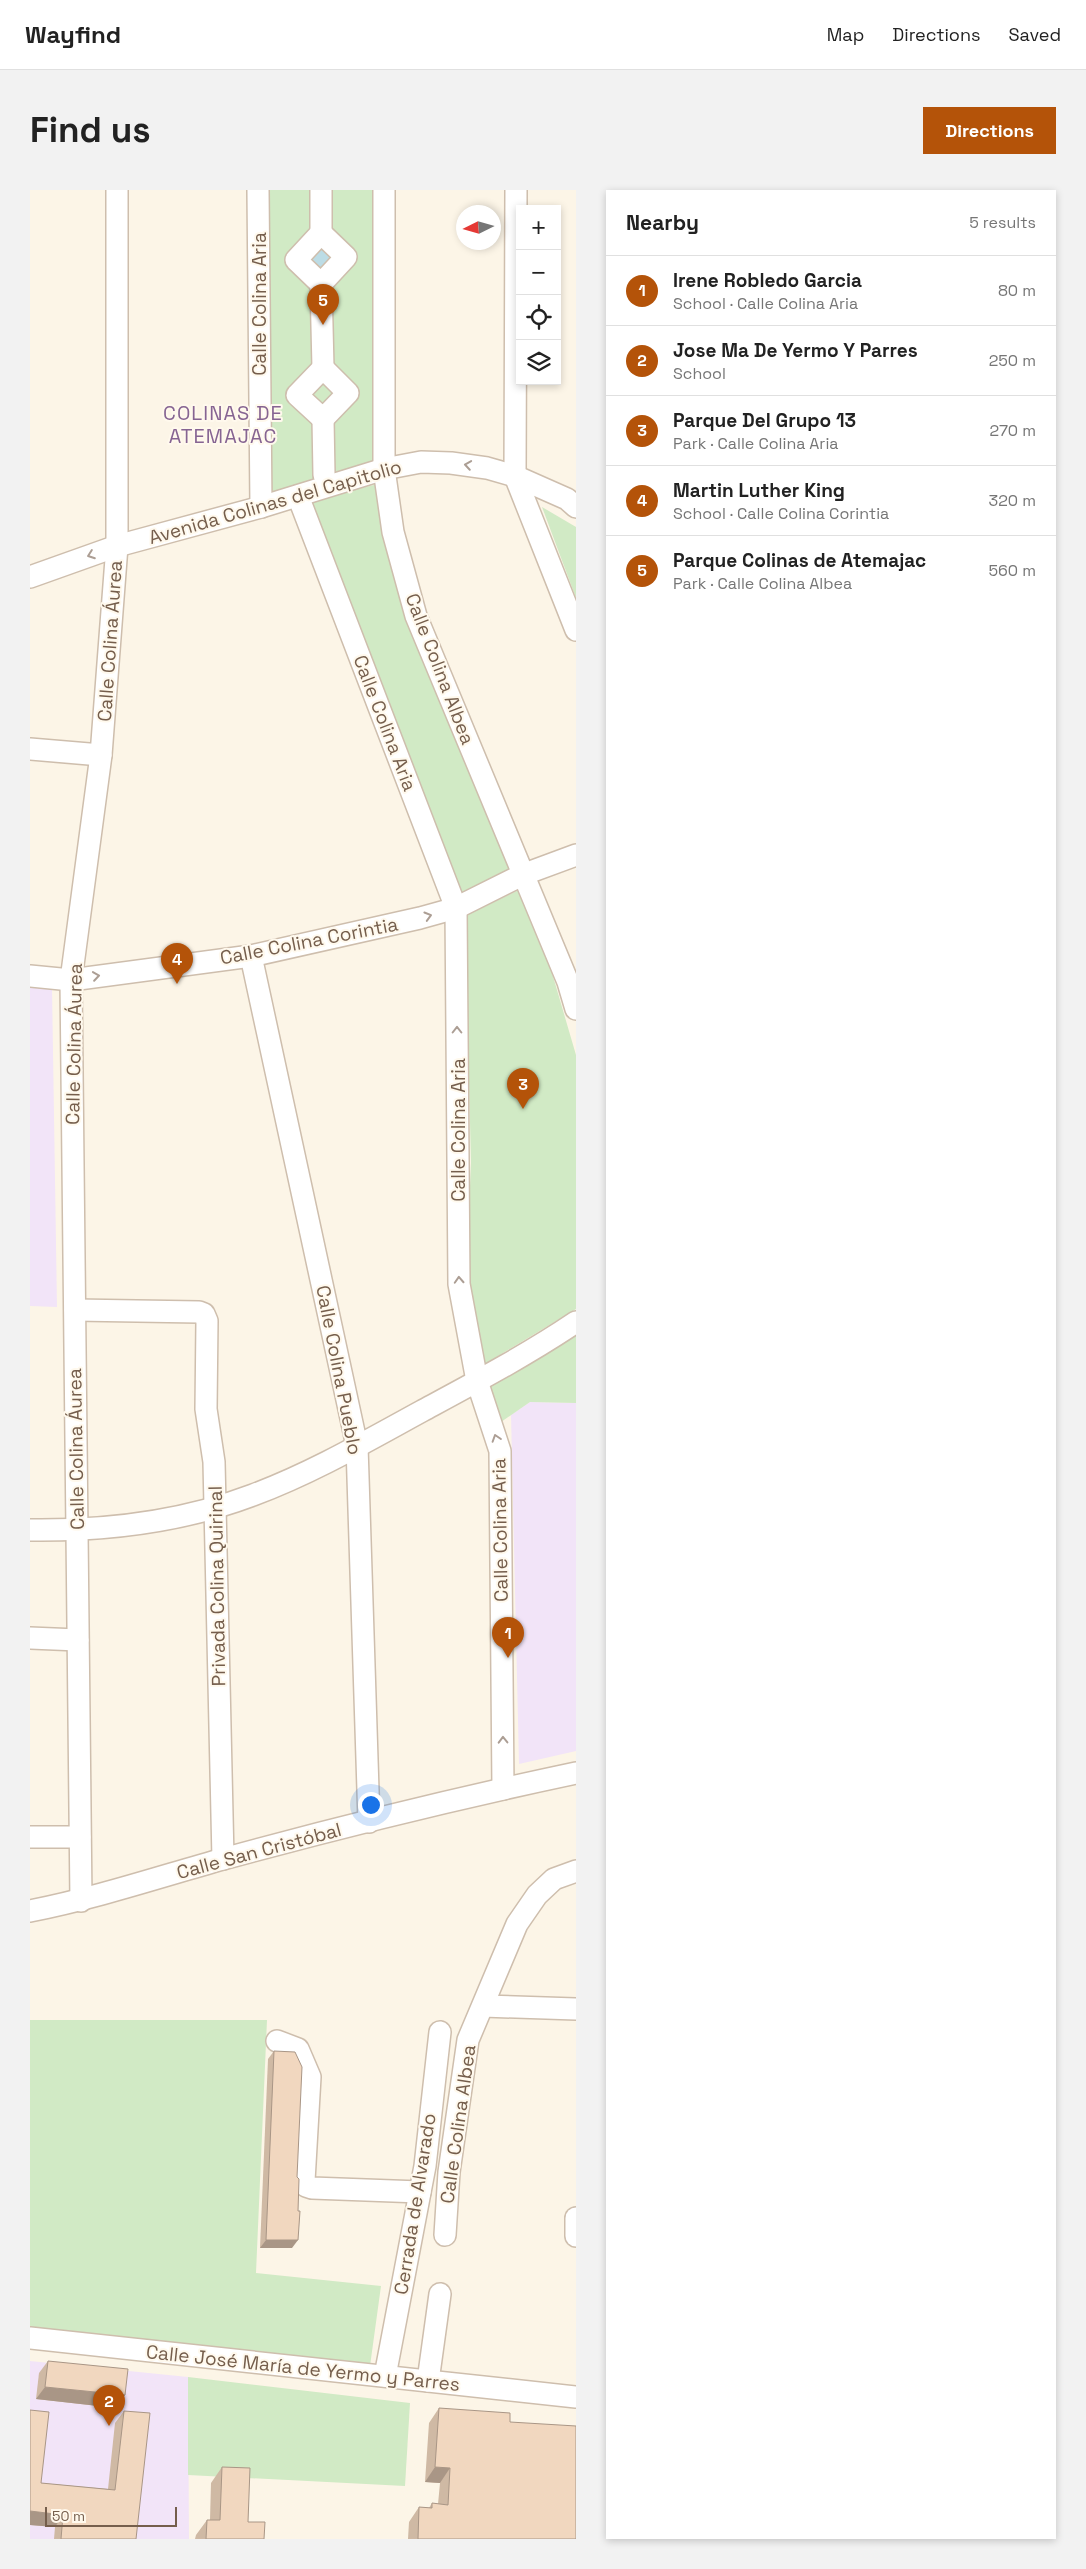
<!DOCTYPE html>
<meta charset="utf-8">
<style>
:root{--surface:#fff;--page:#f2f2f2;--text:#222;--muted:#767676;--line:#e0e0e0;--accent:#b45309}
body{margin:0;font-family:"Space Grotesk",sans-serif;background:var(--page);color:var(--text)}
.controls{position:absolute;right:15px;top:15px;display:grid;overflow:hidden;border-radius:0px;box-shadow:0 2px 8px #0003}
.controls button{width:45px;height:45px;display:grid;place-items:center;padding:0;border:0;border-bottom:1px solid var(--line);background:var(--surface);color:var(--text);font:25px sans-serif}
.compass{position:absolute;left:426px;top:15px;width:45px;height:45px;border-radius:50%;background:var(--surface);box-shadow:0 2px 8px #0003;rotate:265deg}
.scale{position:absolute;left:15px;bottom:12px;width:132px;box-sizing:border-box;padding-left:5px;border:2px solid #755e4c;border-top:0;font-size:14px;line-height:18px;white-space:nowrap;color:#755e4c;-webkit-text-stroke:4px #fff9ed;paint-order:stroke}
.you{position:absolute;left:340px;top:1614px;width:18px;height:18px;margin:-12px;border:4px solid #fff;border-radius:50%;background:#1a73e8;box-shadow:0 0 0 8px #1a73e833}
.badge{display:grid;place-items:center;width:32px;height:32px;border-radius:50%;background:var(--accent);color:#fff;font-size:16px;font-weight:700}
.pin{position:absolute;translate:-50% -41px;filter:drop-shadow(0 1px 2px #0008)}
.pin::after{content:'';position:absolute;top:26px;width:18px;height:15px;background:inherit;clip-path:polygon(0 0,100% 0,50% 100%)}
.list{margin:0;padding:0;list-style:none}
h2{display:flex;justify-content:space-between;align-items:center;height:65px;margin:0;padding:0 20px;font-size:21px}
h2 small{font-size:16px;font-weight:400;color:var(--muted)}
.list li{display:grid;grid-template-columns:32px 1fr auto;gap:15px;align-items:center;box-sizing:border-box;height:70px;padding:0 20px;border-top:1px solid var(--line)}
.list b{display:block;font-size:19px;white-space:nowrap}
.list p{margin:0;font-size:16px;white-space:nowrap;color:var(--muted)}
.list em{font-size:16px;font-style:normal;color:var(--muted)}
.icon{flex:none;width:28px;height:28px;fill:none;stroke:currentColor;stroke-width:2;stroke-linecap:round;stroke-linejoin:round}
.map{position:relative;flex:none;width:546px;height:2349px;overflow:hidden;border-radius:0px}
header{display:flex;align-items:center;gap:30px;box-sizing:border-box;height:70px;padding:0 25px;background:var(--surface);border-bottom:1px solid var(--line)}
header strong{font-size:24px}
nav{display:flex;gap:28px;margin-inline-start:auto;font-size:18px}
.intro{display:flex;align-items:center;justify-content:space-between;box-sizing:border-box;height:120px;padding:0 30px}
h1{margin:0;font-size:35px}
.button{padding:12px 22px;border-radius:0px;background:var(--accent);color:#fff;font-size:18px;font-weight:700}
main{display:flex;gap:30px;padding:0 30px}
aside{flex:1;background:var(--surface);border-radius:0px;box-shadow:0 2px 8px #0003}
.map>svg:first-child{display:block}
.education{fill:#f2e4f8}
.green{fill:#d1eac5}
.water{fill:#bcdce5;stroke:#a2cbd7}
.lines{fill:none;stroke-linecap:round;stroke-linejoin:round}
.minor-casing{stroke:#cebead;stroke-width:24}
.minor{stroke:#fff;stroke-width:21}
.wall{fill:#cfb9a4}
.shaded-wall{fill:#a99686}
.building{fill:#f1d7bf;stroke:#a99686}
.oneway{stroke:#ac9e94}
.labels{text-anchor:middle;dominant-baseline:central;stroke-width:4;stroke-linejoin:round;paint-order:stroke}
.street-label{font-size:19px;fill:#755e4c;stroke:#fff9ed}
.neighbourhood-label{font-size:20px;letter-spacing:1px;fill:#866492;stroke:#fff9ed}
</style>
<header>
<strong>Wayfind</strong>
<nav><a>Map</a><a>Directions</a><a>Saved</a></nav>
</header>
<div class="intro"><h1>Find us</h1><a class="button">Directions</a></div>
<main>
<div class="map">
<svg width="546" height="2349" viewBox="0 0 546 2349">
<rect width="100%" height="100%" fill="#fcf5e7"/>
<!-- education -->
<g class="education">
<path d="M 0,795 L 22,798 L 27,1117 L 0,1116 Z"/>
<path d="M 500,1212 L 546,1213 L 546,1561 L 489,1574 L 481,1225 Z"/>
<path d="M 0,2171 L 158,2187 L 159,2349 L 0,2349 Z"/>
</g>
<!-- green -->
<g class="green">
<path d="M 238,0 L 347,0 L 348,270 L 239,304 Z"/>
<path d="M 348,294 L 485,676 L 429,707 L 278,311 Z"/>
<path d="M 512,317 L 546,337 L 546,408 Z"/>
<path d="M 489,700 L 520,776 L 546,865 L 546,1119 L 453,1175 L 436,1086 L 441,973 L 435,726 Z"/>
<path d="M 546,1142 L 546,1213 L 500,1212 L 471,1232 L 456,1196 Z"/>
<path d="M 0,1830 L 237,1830 L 226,2083 L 351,2096 L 340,2176 L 0,2139 Z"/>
<path d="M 158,2187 L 380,2213 L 375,2296 L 158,2285 Z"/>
</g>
<!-- water -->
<path class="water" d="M 291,53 L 307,69 L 291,84 L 276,69 Z"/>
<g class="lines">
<defs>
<g id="minor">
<path d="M 228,0 L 231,317"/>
<path d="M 291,0 L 291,43"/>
<path d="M 354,0 L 354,279 L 363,342 L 386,426 L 538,792 L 546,819"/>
<path d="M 486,0 L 485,286 L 546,440"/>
<path d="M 291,43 L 316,67 L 291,94 L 266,70 Z"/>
<path d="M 291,94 L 293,178"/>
<path d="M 293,178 L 318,203 L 293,229 L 267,205 Z"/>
<path d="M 293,229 L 294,285"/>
<path d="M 268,306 L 426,718 L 429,1094 L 447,1191 L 470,1261 L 473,1599"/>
<path d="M 0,387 L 87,356 L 231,317 L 354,279 L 391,272 L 421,273 L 457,278 L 485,286 L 537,309 L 546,317"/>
<path d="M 0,559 L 71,565"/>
<path d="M 221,766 L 327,1256 L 339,1632"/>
<path d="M 0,786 L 41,790 L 221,766 L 390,728 L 426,718 L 492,685 L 546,665"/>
<path d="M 45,1120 L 169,1122 L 174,1124 L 177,1131 L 176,1219 L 184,1272 L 193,1669"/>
<path d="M 0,1340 C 75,1341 152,1332 223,1305 C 282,1283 337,1251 392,1221 C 444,1193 497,1165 546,1132"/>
<path d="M 0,1448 L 48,1450"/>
<path d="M 0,1647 L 50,1647"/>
<path d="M 51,1711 L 41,790 L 71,565 L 87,356 L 87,0"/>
<path d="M 0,1721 C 66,1708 129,1687 193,1669 C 310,1637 428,1608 546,1583"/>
<path d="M 453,1816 L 546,1819"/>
<path d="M 247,1851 L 268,1859 L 280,1887 L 274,1991 L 276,1996 L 282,1998 L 390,2002"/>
<path d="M 546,2028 L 546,2046"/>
<path d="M 415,2045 L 419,1982 L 438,1850 L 487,1734 L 507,1705 L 524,1689 L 546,1681"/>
<path d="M 0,2148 L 546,2207"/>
<path d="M 355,2186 L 395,1976 L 410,1842"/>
<path d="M 398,2191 L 410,2104"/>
</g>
</defs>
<!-- minor casing -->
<use href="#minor" class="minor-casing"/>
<!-- minor -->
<use href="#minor" class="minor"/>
</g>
<!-- wall -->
<g class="wall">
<path d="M 244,1861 L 262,2058 L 230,2058 L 238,1869 Z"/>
<path d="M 18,2171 L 95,2205 L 86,2218 L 6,2209 L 9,2183 Z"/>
<path d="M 409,2218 L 480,2232 L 546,2349 L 378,2349 L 379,2332 L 389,2317 L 399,2318 L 402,2313 L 408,2314 L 410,2293 L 395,2292 L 399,2233 Z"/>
<path d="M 0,2220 L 11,2293 L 78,2299 L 85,2233 L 94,2221 L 106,2349 L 24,2349 L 25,2337 L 0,2335 Z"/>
<path d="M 192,2277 L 218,2332 L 234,2349 L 165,2349 L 166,2345 L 177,2330 L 180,2330 L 181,2293 Z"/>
</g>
<!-- shaded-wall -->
<g class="shaded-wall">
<path d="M 236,2050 L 268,2050 L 262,2058 L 230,2058 Z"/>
<path d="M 15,2197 L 95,2205 L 86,2218 L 6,2209 Z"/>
<path d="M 405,2277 L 420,2278 L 410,2293 L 395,2292 Z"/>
<path d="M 0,2321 L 33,2325 L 25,2337 L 0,2335 Z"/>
</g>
<!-- building -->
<g class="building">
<path d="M 244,1861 L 265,1862 L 272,1877 L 267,1987 L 269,1989 L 268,2021 L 270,2021 L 268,2050 L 236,2050 Z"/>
<path d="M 18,2171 L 98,2179 L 95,2205 L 15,2197 Z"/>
<path d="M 409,2218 L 480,2223 L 480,2232 L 546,2236 L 546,2349 L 388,2349 L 389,2317 L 402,2318 L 402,2313 L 418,2315 L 420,2278 L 405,2277 Z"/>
<path d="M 0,2220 L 19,2222 L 11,2293 L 85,2300 L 94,2221 L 120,2223 L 106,2349 L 31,2349 L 33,2325 L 0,2321 Z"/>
<path d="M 192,2277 L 220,2278 L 218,2332 L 235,2332 L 234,2349 L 176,2349 L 177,2330 L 190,2330 Z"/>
</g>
<!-- one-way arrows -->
<defs><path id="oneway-chevron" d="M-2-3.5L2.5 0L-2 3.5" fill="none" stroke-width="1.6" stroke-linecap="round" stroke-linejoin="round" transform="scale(1.25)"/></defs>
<g class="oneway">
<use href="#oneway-chevron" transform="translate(438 275) rotate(-171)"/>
<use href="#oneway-chevron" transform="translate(61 365) rotate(160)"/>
<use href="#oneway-chevron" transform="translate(398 726) rotate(-16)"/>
<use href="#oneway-chevron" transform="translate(66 786) rotate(-8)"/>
<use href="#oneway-chevron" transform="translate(427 840) rotate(-90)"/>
<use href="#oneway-chevron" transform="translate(429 1090) rotate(-93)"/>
<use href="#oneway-chevron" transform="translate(466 1248) rotate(-108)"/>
<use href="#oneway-chevron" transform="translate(473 1550) rotate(-91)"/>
</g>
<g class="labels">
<!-- street labels -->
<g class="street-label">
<text transform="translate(229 114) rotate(-90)">Calle Colina Aria</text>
<text transform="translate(245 312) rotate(-16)">Avenida Colinas del Capitolio</text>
<text transform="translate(80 451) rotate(-86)">Calle Colina Áurea</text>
<text transform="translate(410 479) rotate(69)">Calle Colina Albea</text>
<text transform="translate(355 533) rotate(69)">Calle Colina Aria</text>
<text transform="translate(279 751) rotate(-11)">Calle Colina Corintia</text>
<text transform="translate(44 854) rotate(-89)">Calle Colina Áurea</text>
<text transform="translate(428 940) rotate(-90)">Calle Colina Aria</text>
<text transform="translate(309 1180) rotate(79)">Calle Colina Pueblo</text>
<text transform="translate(46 1259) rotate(-91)">Calle Colina Áurea</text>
<text transform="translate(470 1340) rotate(-91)">Calle Colina Aria</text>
<text transform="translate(187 1396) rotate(-91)">Privada Colina Quirinal</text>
<text transform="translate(229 1661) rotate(-15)">Calle San Cristóbal</text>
<text transform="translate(428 1934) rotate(-82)">Calle Colina Albea</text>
<text transform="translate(385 2014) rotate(-81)">Cerrada de Alvarado</text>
<text transform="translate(273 2178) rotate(6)">Calle José María de Yermo y Parres</text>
</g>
<!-- neighbourhood labels -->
<g class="neighbourhood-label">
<text x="193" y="223">COLINAS DE<tspan x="193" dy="23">ATEMAJAC</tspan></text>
</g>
</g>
</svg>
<div class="controls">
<button>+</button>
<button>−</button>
<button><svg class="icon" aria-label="locate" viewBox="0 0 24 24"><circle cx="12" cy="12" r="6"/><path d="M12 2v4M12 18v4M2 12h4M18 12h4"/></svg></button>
<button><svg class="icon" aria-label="layers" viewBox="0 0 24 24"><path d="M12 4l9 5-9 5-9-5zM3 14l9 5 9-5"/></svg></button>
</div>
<svg class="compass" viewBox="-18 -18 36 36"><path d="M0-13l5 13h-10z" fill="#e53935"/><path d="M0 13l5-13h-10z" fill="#767676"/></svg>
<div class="scale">50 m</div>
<div class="you"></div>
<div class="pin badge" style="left:478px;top:1468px">1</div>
<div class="pin badge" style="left:79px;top:2236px">2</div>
<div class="pin badge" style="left:493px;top:919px">3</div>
<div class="pin badge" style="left:147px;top:794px">4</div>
<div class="pin badge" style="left:293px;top:135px">5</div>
</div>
<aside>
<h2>Nearby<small>5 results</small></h2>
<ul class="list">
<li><span class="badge">1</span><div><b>Irene Robledo Garcia</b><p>School · Calle Colina Aria</p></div><em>80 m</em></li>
<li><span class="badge">2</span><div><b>Jose Ma De Yermo Y Parres</b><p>School</p></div><em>250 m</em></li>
<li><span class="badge">3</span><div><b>Parque Del Grupo 13</b><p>Park · Calle Colina Aria</p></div><em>270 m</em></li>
<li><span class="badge">4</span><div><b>Martin Luther King</b><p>School · Calle Colina Corintia</p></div><em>320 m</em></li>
<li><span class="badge">5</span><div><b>Parque Colinas de Atemajac</b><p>Park · Calle Colina Albea</p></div><em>560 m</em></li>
</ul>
</aside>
</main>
